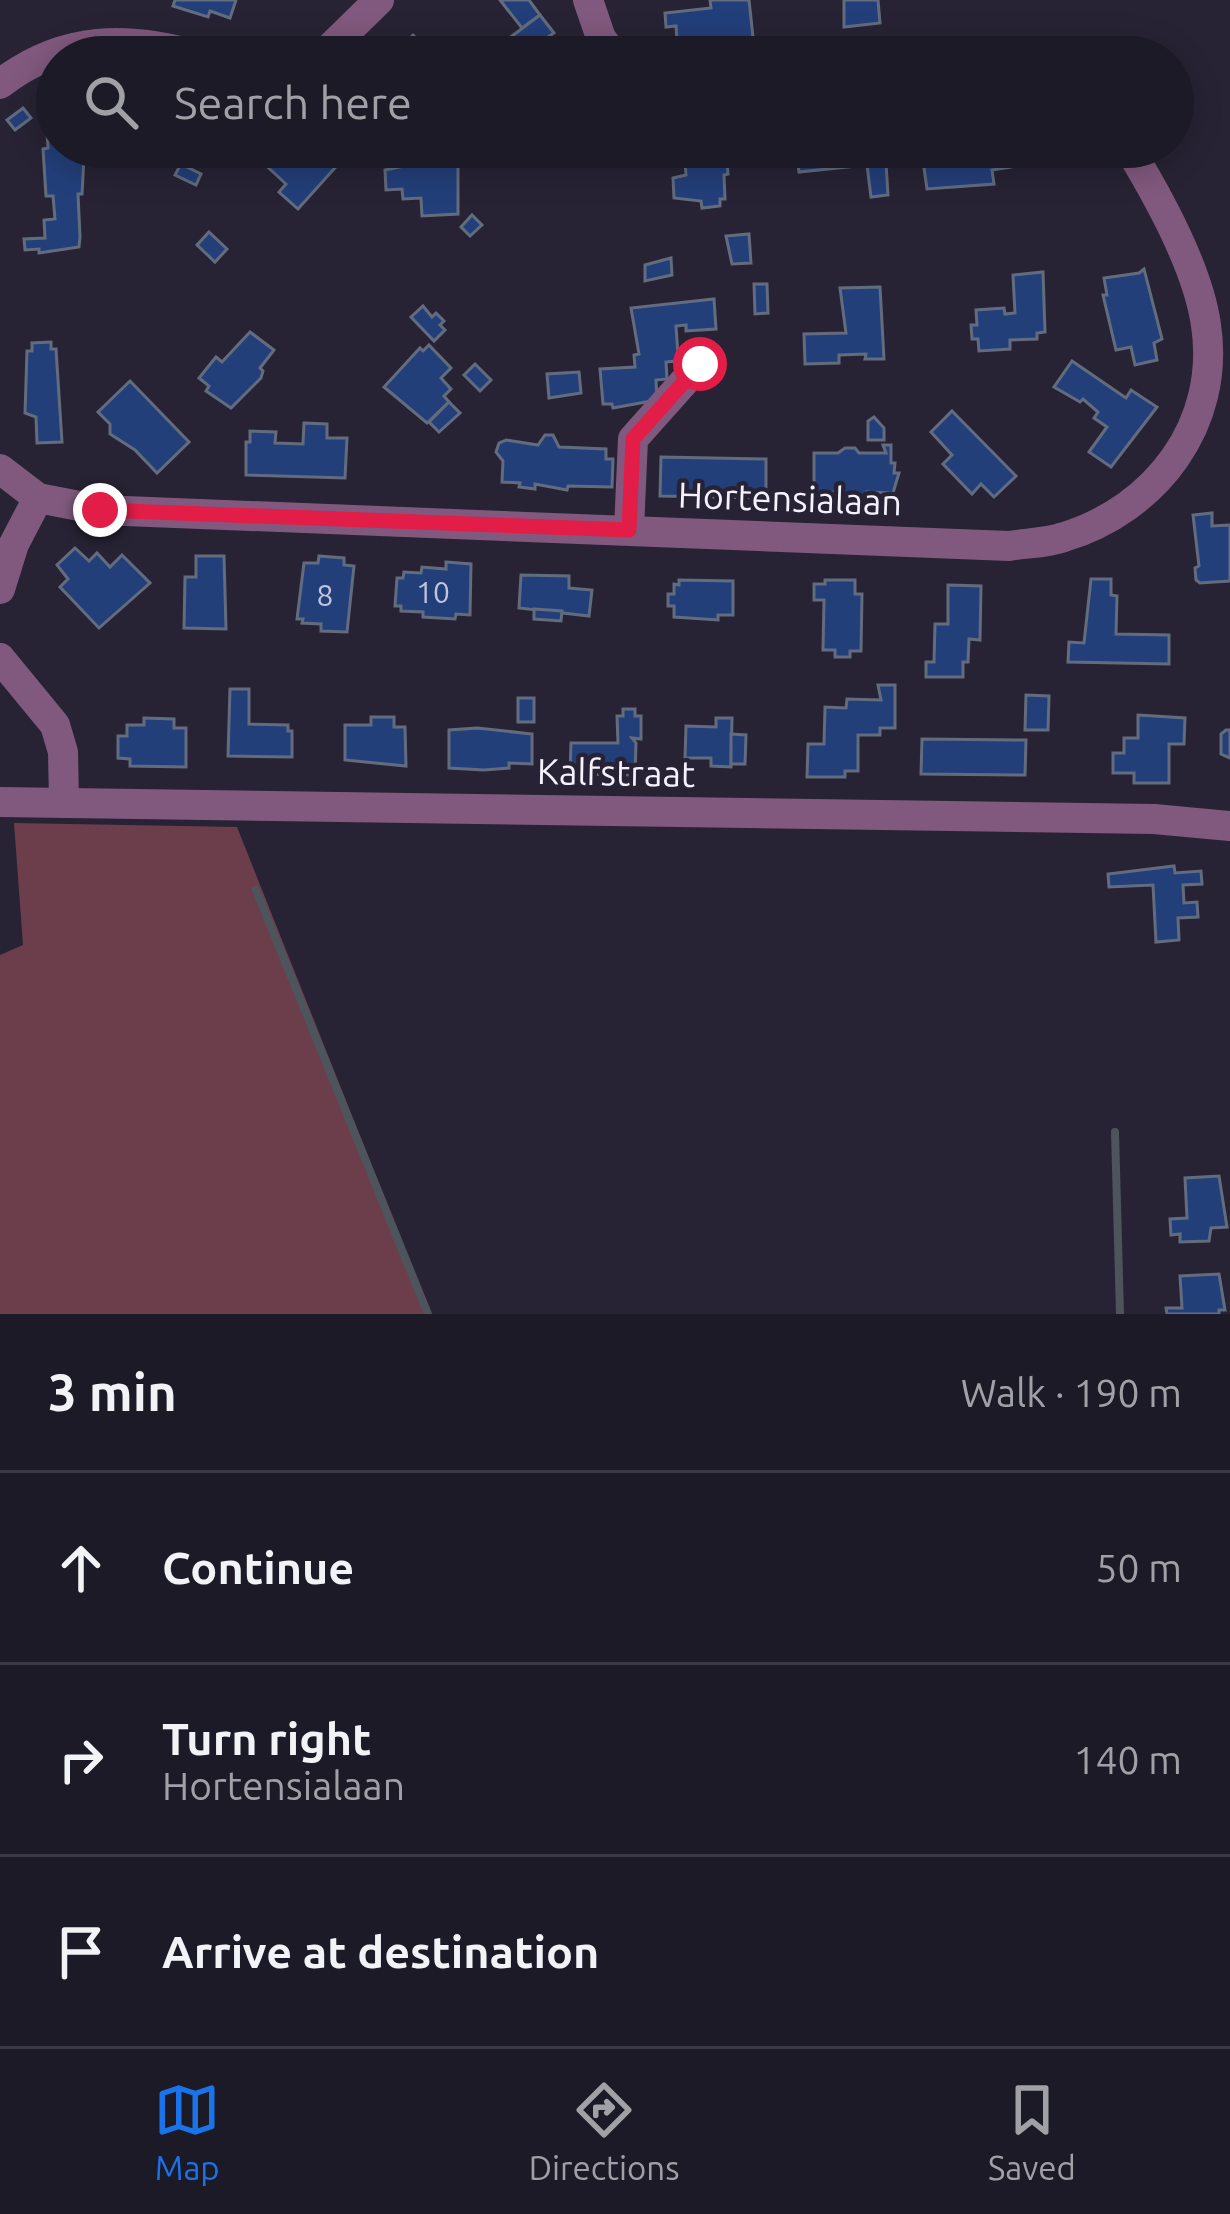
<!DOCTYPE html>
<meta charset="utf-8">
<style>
:root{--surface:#1d1a27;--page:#2a2733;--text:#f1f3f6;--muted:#a0a1a7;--line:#3b3844;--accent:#1a73e8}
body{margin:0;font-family:Ubuntu,sans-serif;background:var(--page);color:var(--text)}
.stop{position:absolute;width:36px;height:36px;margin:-27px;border:9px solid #e11d48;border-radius:50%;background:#fff}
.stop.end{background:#e11d48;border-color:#fff;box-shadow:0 3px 12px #0008}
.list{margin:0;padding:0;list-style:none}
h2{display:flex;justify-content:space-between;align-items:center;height:156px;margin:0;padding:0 48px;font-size:51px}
h2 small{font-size:39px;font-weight:400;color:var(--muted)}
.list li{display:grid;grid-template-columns:78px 1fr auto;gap:36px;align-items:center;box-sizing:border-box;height:192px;padding:0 48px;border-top:3px solid var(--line)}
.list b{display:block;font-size:45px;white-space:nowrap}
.list p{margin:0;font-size:39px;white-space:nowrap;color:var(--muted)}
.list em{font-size:39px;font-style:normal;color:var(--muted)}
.icon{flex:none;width:66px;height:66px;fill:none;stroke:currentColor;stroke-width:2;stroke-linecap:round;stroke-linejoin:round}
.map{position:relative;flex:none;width:1230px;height:1314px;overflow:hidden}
.search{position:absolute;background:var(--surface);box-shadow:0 6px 30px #0003;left:36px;right:36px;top:36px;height:132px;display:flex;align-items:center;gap:30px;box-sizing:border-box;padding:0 42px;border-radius:66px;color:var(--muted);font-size:45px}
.sheet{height:732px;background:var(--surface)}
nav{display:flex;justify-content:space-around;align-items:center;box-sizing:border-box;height:168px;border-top:3px solid var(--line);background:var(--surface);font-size:33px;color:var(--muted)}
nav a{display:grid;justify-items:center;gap:6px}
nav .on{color:var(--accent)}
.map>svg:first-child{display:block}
.green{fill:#6c3e4b}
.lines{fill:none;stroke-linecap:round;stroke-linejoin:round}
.stream{stroke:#4d545c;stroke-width:8}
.building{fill:#233f7a;stroke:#626c7e;stroke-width:3}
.minor{stroke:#81597e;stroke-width:30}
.route{stroke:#e11d48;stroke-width:15}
.labels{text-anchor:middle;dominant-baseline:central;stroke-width:9;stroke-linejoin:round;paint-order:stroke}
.number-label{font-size:30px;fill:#c0c5dd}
.street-label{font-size:36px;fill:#f5f2fe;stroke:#272334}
</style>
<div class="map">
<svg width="1230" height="1314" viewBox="0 0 1230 1314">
<rect width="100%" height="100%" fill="#272334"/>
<!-- green -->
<path class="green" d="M 14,823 L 237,827 L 431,1314 L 0,1314 L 0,955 L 23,945 Z"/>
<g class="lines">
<!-- stream -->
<g class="stream">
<path d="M 256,890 L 428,1314"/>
<path d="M 1115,1132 L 1120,1314"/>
</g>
</g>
<!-- building -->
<g class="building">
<path d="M 175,0 L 236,0 L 230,18 L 210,11 L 208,17 L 173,6 Z"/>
<path d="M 500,0 L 529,0 L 540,15 L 522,28 Z"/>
<path d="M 710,0 L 749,0 L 753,37 L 700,44 L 699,38 L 677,40 L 676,26 L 666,27 L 665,13 L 711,8 Z"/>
<path d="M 844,0 L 878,0 L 880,23 L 844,27 Z"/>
<path d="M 540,15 L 554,33 L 526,52 L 525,57 L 496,57 L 492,51 Z"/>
<path d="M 413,35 L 430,52 L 434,49 L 442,57 L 391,57 Z"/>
<path d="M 23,108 L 31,118 L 15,130 L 7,120 Z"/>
<path d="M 57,116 L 57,147 L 79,147 L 80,158 L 84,157 L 82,194 L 78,194 L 80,237 L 79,247 L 39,253 L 39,249 L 25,250 L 24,239 L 45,238 L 44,220 L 55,219 L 53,196 L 46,196 L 43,149 L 48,148 L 46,117 Z"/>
<path d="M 167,147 L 216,147 L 208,164 L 188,155 L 183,165 L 201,174 L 196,185 L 175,175 L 181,164 L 163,155 Z"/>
<path d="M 272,147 L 329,147 L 342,160 L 298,209 L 279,192 L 286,184 L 260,160 Z"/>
<path d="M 684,147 L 726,149 L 728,174 L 724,175 L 725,199 L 720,199 L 720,206 L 702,208 L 701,201 L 674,198 L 673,178 L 686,175 Z"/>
<path d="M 796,147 L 885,147 L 888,195 L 871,197 L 867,165 L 799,172 Z"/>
<path d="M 921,147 L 1014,147 L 1016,156 L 1009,156 L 1011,167 L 992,170 L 994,184 L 927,189 Z"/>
<path d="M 437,159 L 437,163 L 458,161 L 458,214 L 422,216 L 421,198 L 403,199 L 402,189 L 386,190 L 385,170 Z"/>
<path d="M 472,215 L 482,225 L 470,236 L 461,227 Z"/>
<path d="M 209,232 L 227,249 L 215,262 L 197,245 Z"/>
<path d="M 749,234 L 751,263 L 732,264 L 726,236 Z"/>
<path d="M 671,258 L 672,275 L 645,281 L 645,265 Z"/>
<path d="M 1144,269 L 1162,339 L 1154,343 L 1157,360 L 1135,365 L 1131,347 L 1116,350 L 1103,295 L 1107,295 L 1104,278 L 1139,273 Z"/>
<path d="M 1043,272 L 1045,332 L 1037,333 L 1037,339 L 1010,340 L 1010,349 L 979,351 L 978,339 L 972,339 L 971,325 L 977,325 L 976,310 L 1004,308 L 1005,314 L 1015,313 L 1013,275 Z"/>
<path d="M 754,284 L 767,284 L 768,313 L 755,314 Z"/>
<path d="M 880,287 L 884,359 L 865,359 L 866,354 L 839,355 L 839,363 L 805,364 L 804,334 L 846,333 L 840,288 Z"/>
<path d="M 714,299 L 716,329 L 686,331 L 686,325 L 676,326 L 678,355 L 676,361 L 666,362 L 667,379 L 656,380 L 657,400 L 613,408 L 612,404 L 603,404 L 600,369 L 635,367 L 634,355 L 639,354 L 631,308 Z"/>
<path d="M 423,306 L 432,317 L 436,313 L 444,321 L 440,325 L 445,330 L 434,341 L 411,317 Z"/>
<path d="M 250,332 L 274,350 L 260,368 L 263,371 L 261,378 L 231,408 L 206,391 L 209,386 L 199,378 L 216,357 L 222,362 Z"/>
<path d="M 51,342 L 51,349 L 56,349 L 62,442 L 37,443 L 36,417 L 25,413 L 27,351 L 32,351 L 32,343 Z"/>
<path d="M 429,345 L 451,368 L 441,378 L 451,389 L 444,396 L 449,402 L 427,423 L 384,387 L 420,348 L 423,351 Z"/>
<path d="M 1072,361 L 1126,398 L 1131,390 L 1157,407 L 1111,467 L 1089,452 L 1107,427 L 1094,418 L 1098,412 L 1083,399 L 1080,402 L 1054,387 Z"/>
<path d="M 475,364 L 491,380 L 480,391 L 464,375 Z"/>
<path d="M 579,372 L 581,393 L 549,398 L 547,374 Z"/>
<path d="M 130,381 L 189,442 L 157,473 L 135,450 L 110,434 L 110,424 L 98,412 Z"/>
<path d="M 449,402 L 460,413 L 439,432 L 429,422 Z"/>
<path d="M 952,411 L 1016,476 L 994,497 L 981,484 L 972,494 L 943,464 L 952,455 L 931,432 Z"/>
<path d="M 874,417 L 884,428 L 884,440 L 868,440 L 868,421 Z"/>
<path d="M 304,423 L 327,424 L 327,438 L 347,438 L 345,478 L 246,475 L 246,442 L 250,442 L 250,431 L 276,432 L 275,443 L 303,444 Z"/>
<path d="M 545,435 L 553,435 L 559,447 L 606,449 L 606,459 L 613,459 L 612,487 L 568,486 L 567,490 L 535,484 L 535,489 L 519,487 L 520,483 L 502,482 L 503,461 L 496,452 L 499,443 L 506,440 L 538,445 Z"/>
<path d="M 883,445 L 891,445 L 891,463 L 895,463 L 894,473 L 899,473 L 893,493 L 867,492 L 868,499 L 835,499 L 835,492 L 814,492 L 814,453 L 838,453 L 845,448 L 855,448 L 859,453 L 886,453 Z"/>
<path d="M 661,457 L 766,459 L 766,498 L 660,496 Z"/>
<path d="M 1212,513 L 1212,526 L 1230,525 L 1230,581 L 1200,583 L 1196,580 L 1195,568 L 1199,566 L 1193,515 Z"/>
<path d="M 75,548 L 89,561 L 97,553 L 110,567 L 122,555 L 150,583 L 99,628 L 60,587 L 68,579 L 57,565 Z"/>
<path d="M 196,556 L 224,556 L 226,629 L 184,628 L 185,577 L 196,577 Z"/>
<path d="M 319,556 L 344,558 L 344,565 L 354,566 L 347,632 L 321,631 L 321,624 L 302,623 L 303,619 L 297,619 L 304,563 L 318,563 Z"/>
<path d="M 446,562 L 471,564 L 470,615 L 456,614 L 455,619 L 423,617 L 423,612 L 401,611 L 401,606 L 395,606 L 397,578 L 403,578 L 404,572 L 421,573 L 422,567 L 446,569 Z"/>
<path d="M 521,575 L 569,576 L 569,588 L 592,590 L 589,616 L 519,608 Z"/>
<path d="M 1091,579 L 1111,579 L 1111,595 L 1117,596 L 1116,634 L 1169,635 L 1169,664 L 1068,662 L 1069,642 L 1084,643 Z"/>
<path d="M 679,580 L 733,581 L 733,615 L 718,615 L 718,620 L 674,617 L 674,606 L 668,606 L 668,594 L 674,594 L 674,584 L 679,585 Z"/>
<path d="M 825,580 L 855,580 L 855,594 L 862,594 L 861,651 L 850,651 L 850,657 L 835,657 L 835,650 L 823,650 L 824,600 L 814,600 L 814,584 L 825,584 Z"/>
<path d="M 948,585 L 981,586 L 980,640 L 969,639 L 968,662 L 963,662 L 963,677 L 926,677 L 926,662 L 934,662 L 935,624 L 948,624 Z"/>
<path d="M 534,609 L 562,611 L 561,621 L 534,619 Z"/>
<path d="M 878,685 L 895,685 L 895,728 L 880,728 L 880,735 L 858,735 L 858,771 L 845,771 L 845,777 L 807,777 L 808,744 L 824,744 L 825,707 L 846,708 L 847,699 L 881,700 Z"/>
<path d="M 230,689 L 249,689 L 249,724 L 288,725 L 288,731 L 292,731 L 292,757 L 228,756 Z"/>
<path d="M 1026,695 L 1049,696 L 1048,730 L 1025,730 Z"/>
<rect x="518" y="698" width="16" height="24"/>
<path d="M 623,709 L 635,709 L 635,716 L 641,716 L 641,739 L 632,738 L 636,743 L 635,775 L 570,774 L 571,743 L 618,743 L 617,716 L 623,716 Z"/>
<path d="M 1138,715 L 1185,718 L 1184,744 L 1169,744 L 1169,783 L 1134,783 L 1134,773 L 1113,773 L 1113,753 L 1124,753 L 1124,738 L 1138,738 Z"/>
<path d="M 371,717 L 394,717 L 394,727 L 405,727 L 406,766 L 345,760 L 345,725 L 371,725 Z"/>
<path d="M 144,718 L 174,719 L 174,728 L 186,728 L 186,767 L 130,766 L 130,759 L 118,758 L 118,736 L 127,736 L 127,725 L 144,725 Z"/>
<path d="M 716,718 L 732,718 L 731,767 L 711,766 L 711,758 L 685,758 L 686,726 L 716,727 Z"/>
<path d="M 477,728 L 532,734 L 532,764 L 509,763 L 509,768 L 484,770 L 449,768 L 449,730 Z"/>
<path d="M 1226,730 L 1230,730 L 1230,758 L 1221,754 L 1221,734 Z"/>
<path d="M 731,734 L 746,735 L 745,764 L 731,764 Z"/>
<path d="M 922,739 L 1026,740 L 1025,775 L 921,774 Z"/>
<path d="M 1174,866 L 1175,873 L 1201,871 L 1202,884 L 1183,885 L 1184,903 L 1197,902 L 1198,917 L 1178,918 L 1179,940 L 1156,942 L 1153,885 L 1109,887 L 1108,874 Z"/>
<path d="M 1219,1176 L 1227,1227 L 1211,1228 L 1209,1241 L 1180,1242 L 1180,1234 L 1171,1235 L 1170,1219 L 1187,1218 L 1185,1178 Z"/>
<path d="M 1219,1274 L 1225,1310 L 1219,1310 L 1219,1314 L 1167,1314 L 1166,1308 L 1182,1308 L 1180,1276 Z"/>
</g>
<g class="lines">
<!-- minor -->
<g class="minor">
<path d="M 588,0 L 601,38 L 615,57"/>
<path d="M 310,57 L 329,49 L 379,0"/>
<path d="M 0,84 C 63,35 129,35 202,57"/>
<path d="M 371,147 L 375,150"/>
<path d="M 0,469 L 38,498 L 14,544 L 0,589"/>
<path d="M 38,498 L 100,510 L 1009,546 C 1027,543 1047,543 1064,537 C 1156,509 1221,424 1206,325 C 1198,268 1158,196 1128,147"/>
<path d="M 629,530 L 633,439 L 700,364"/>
<path d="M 0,658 L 55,725 L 63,752 L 64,803"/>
<path d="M 0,802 L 1154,819 L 1230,826"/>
</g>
</g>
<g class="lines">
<!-- route -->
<path class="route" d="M 100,510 L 629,530 L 633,439 L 700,364"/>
</g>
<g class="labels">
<!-- number labels -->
<g class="number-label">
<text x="433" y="592">10</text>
<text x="325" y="595">8</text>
</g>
<!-- street labels -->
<g class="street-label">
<text transform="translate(790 498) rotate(2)">Hortensialaan</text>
<text transform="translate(616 772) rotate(1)">Kalfstraat</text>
</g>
</g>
</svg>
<div class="stop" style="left:700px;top:364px"></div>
<div class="stop end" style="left:100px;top:510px"></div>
<div class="search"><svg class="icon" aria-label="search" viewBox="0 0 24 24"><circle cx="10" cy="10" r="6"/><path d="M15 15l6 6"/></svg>Search here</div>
</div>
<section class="sheet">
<h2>3 min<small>Walk · 190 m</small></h2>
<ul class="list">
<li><svg class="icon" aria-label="ahead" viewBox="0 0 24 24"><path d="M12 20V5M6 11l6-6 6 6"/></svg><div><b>Continue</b></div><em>50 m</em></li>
<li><svg class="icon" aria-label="right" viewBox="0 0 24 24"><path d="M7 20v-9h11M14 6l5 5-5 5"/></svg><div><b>Turn right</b><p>Hortensialaan</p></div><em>140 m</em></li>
<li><svg class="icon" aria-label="arrive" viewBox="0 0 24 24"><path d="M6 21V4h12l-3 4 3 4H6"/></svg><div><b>Arrive at destination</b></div></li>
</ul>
</section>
<nav>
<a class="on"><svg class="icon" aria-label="map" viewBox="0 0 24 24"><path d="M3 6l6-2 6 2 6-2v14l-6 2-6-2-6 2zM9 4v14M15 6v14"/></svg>Map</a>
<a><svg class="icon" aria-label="directions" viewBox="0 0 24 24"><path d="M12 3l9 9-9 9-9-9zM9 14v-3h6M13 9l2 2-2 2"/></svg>Directions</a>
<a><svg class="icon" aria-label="saved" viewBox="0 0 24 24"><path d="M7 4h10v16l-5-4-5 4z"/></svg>Saved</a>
</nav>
